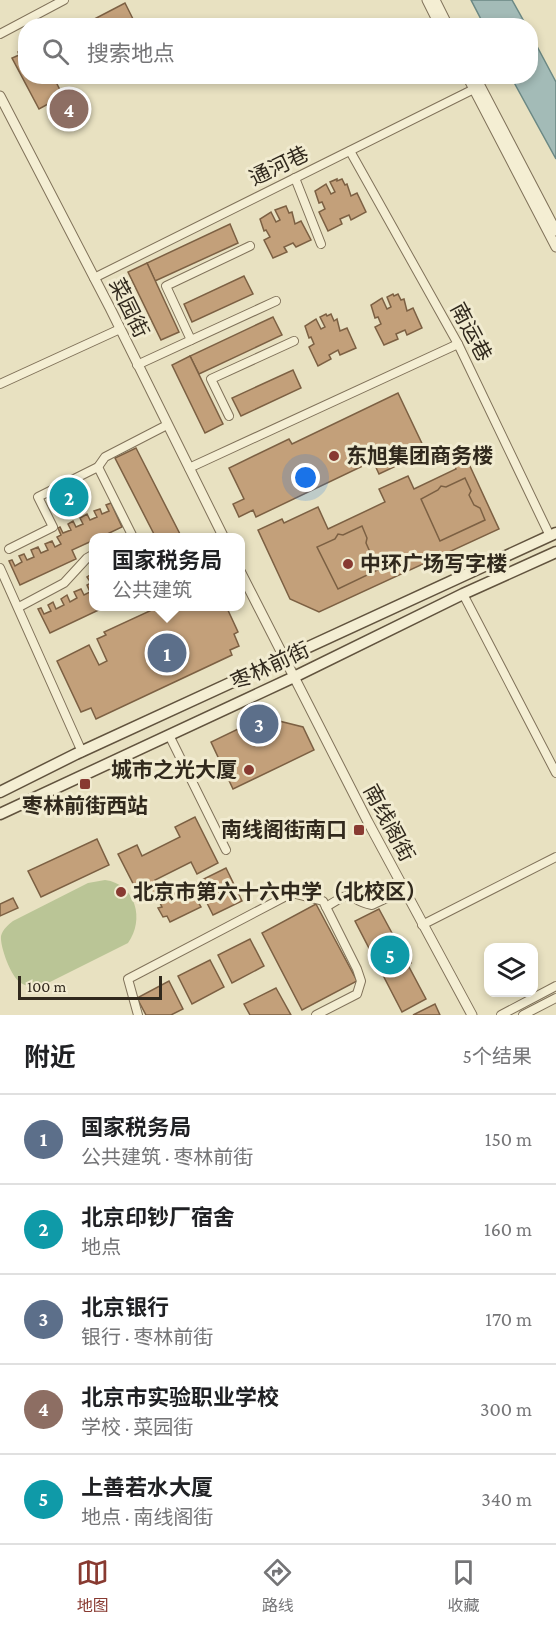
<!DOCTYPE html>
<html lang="zh">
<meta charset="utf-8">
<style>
:root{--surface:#fff;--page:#f2f2f2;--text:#202124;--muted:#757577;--line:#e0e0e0;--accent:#883a31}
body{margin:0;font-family:"Crimson Pro","Noto Sans SC",serif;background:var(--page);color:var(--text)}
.controls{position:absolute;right:18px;bottom:18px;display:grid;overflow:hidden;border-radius:12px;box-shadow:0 3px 9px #0003}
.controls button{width:54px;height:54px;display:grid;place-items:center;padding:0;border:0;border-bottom:2px solid var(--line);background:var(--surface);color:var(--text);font:30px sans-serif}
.scale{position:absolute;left:18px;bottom:15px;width:144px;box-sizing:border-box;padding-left:6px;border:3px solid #31291d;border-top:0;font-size:16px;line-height:21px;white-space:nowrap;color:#31291d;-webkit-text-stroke:4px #f1ebd0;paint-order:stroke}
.you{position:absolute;left:306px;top:478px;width:21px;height:21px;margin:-15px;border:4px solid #fff;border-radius:50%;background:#1a73e8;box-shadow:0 0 0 9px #1a73e833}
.badge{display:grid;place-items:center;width:39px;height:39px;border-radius:50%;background:var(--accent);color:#fff;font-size:20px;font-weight:700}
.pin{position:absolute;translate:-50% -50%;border:3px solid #fff;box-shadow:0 2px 6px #0006}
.popup{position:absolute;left:89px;top:533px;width:156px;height:78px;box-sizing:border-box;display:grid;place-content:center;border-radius:12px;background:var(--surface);filter:drop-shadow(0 2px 4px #0005);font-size:20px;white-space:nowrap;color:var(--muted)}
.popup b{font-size:22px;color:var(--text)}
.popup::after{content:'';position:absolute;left:50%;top:100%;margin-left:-12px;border:12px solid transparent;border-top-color:var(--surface)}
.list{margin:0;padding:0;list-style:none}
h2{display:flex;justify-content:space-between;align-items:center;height:78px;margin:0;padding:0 24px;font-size:26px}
h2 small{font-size:20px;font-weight:400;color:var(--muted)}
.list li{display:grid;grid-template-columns:39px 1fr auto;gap:18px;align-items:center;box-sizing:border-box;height:90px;padding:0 24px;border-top:2px solid var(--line)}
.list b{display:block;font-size:22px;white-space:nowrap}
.list p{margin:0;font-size:20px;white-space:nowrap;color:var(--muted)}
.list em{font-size:20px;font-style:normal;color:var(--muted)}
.icon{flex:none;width:33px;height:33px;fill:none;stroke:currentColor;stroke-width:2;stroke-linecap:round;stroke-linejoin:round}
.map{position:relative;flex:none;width:556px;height:1015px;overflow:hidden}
.search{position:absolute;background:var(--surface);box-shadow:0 3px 9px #0003;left:18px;right:18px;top:18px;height:66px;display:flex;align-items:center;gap:15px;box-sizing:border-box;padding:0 21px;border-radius:24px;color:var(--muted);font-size:22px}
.sheet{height:528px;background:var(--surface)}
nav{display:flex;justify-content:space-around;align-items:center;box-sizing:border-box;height:84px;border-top:2px solid var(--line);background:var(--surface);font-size:16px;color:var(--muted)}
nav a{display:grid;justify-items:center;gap:3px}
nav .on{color:var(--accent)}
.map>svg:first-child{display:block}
.green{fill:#bac596}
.water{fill:#a3bbb7;stroke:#6b8884;stroke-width:1.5}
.building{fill:#c3a07a;stroke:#7c6043;stroke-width:1.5}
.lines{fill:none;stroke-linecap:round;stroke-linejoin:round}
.minor-casing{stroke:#80725a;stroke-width:10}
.tertiary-casing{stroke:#80725a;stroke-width:11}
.secondary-casing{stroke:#61533e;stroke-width:13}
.minor{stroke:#f4eed3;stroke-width:8}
.tertiary{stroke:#f4eed3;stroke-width:9}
.secondary{stroke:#f4eed3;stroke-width:10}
.poi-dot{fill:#883a31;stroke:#f1ebd0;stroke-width:2}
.labels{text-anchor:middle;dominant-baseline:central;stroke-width:6;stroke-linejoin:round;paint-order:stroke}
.street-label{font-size:21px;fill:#31291d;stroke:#f1ebd0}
.poi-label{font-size:21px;font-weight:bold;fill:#31291d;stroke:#f1ebd0;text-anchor:start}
</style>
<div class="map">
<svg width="556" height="1015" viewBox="0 0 556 1015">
<rect width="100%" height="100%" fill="#e8e1c1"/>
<!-- green -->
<path class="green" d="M 105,880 C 136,884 145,920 128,943 L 40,987 C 33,987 27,987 21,983 C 11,977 0,947 1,936 C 3,929 8,925 13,921 L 88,883 Z"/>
<!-- water -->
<g class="water">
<path d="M 471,0 L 512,0 L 526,25 L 484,25 Z"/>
<path d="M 531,35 L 556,82 L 556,159 L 511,77 L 530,76 Z"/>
</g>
<!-- building -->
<g class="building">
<path d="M 125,3 L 136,25 L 81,26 Z"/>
<path d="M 26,48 L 26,76 L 53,76 L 63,96 L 39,109 L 12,58 L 19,55 L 18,52 Z"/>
<path d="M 337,179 L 337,181 L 342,179 L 345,185 L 347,184 L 351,196 L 357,193 L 366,212 L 351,220 L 349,215 L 340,219 L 342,224 L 328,231 L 319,212 L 325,209 L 322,202 L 319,203 L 315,191 L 326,184 L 331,194 L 335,192 L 330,182 Z"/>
<path d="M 286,206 L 289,213 L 292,212 L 295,224 L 301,221 L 311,240 L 296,247 L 293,243 L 284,247 L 287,252 L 273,258 L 264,240 L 270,237 L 266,230 L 264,231 L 260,219 L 271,212 L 276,222 L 280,220 L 275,210 Z"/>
<path d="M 230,224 L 238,243 L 155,281 L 147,263 Z"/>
<path d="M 147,263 L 179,332 L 161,340 L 128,272 Z"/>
<path d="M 244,276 L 253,294 L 192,322 L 184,304 Z"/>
<path d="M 393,294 L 394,296 L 398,294 L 401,300 L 404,299 L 407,311 L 413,308 L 422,328 L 407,335 L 405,330 L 396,334 L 398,339 L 384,345 L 375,327 L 381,324 L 378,317 L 375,318 L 371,305 L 382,298 L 387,309 L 391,307 L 387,297 Z"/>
<path d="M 326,314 L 327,316 L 331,314 L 334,321 L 337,319 L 340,331 L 347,328 L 356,348 L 340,355 L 338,350 L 329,355 L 331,359 L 318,366 L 309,347 L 314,344 L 311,337 L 309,338 L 305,326 L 316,319 L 321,329 L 325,327 L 320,317 Z"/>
<path d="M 273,317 L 282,335 L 199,374 L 190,356 Z"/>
<path d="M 190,356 L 223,424 L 205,433 L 172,365 Z"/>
<path d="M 293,370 L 301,388 L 241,416 L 232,398 Z"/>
<path d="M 398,393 L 426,452 L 379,474 L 373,461 L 256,517 L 253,510 L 239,517 L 233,504 L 244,499 L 229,468 L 289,439 L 292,444 Z"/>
<path d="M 136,448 L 182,538 L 156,538 L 115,458 Z"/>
<path d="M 463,451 L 499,529 L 319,612 L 290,599 L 258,530 L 282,519 L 284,523 L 318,507 L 328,529 L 385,502 L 379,489 L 408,476 L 414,489 L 456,469 L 450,457 Z"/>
<path d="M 465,478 L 471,491 L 469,495 L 474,505 L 480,508 L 485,520 L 440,541 L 421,499 L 438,490 L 441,486 L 446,487 Z"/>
<path d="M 83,483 L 89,494 L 54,511 L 48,499 Z"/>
<path d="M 111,503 L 122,527 L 99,538 L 94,538 L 94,540 L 72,550 L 76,559 L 20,585 L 9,561 L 12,560 L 15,566 L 22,562 L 19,556 L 24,554 L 27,560 L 34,557 L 31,550 L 38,547 L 41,553 L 48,550 L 45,544 L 52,541 L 55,547 L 61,544 L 57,537 L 61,535 L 58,528 L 60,527 L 63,533 L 71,530 L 68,524 L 73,521 L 76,527 L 83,524 L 80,518 L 87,514 L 90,520 L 97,517 L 94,511 L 100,509 L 102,514 L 109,511 L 106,505 Z"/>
<path d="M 362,526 L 367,538 L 366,543 L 370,552 L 377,556 L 382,568 L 338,589 L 317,547 L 335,539 L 338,534 L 343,535 Z"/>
<path d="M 90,575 L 94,581 L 94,606 L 105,607 L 50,633 L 38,609 L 41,608 L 44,614 L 51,611 L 48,605 L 53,602 L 56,609 L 64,605 L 61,599 L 67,595 L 70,602 L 77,598 L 74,592 L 81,589 L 84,595 L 90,592 L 87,585 L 91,583 L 87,577 Z"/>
<path d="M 170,606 L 173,609 L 175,608 L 174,606 L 226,606 L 238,632 L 234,634 L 239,646 L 230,650 L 232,655 L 96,719 L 91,708 L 81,712 L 57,661 L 89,645 L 99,665 L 107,661 L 97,639 L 106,635 L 104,632 L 156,608 L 157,612 Z"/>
<path d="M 263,717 L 303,727 L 314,750 L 233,789 L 211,742 Z"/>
<path d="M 195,817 L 218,863 L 197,874 L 191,862 L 155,880 L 161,892 L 142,901 L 118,854 L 137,845 L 142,856 L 180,837 L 175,827 Z"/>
<path d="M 97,839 L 109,865 L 41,897 L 28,871 Z"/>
<path d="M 226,868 L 242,901 L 213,915 L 204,897 L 197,900 L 201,907 L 170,922 L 167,916 L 163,917 L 158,908 L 162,907 L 159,901 Z"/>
<path d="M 13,898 L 18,908 L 0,916 L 0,904 Z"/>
<path d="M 316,904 L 357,981 L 302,1010 L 262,933 Z"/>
<path d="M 379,909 L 399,946 L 401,945 L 411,963 L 408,965 L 426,999 L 402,1012 L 355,921 Z"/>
<path d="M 250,939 L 264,966 L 232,983 L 218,955 Z"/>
<path d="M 210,960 L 224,987 L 192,1004 L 178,976 Z"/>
<path d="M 169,981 L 183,1009 L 171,1015 L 146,1015 L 137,998 Z"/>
<path d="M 276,988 L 291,1015 L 250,1015 L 244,1004 Z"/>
<path d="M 435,1004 L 440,1015 L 413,1015 Z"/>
</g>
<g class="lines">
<defs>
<g id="minor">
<path d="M 0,34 L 64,0"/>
<path d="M 350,151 L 458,344 L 550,536"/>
<path d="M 295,178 L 321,244"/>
<path d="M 94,278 L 478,87"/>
<path d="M 191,340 L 166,286 L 250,246"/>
<path d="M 137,365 L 276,301"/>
<path d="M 0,384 L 120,329"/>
<path d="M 229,416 L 211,379 L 294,341"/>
<path d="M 98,467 L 105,457 L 167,425"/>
<path d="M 189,468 L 458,344"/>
<path d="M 9,549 L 53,527 L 38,497 L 98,467 L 132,535 L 127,538"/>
<path d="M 0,568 L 82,752"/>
<path d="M 463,594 L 556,773"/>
<path d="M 19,607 L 64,583 L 87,558 L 94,554"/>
<path d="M 169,735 L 226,850"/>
<path d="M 326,907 C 359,886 343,899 372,905 L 404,890"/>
<path d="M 422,925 L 556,857"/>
<path d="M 138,1015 L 128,979 L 292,893 L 323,901 L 357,969 L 361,981 L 357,994 L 316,1015"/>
<path d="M 501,1015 L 556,986"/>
<path d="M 523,1015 L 556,998"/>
</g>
<g id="tertiary">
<path d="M 427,0 L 440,26"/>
<path d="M 435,0 L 448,26"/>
<path d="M 467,76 L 556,247"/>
<path d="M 475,76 L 556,231"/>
<path d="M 0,96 L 110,308 L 224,538"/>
<path d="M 240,571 L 368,822 L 472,1015"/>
</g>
<g id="secondary">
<path d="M 0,792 L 76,754 L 556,533"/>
<path d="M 0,814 L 294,677 L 463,594 L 556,552"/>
</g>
</defs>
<!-- minor casing -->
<use href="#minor" class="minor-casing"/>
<!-- tertiary casing -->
<use href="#tertiary" class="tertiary-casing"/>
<!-- secondary casing -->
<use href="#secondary" class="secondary-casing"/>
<!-- minor -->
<use href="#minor" class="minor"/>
<!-- tertiary -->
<use href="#tertiary" class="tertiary"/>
<!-- secondary -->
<use href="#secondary" class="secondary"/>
</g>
<!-- markers -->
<g class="poi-dot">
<circle cx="334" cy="456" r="6"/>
<circle cx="348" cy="564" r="6"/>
<circle cx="249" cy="770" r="6"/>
<rect x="79" y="778" width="12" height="12" rx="3"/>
<rect x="353" y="824" width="12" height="12" rx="3"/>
<circle cx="121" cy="892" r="6"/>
</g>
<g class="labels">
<!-- street labels -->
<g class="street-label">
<text transform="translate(279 166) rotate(-26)">通河巷</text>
<text transform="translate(129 308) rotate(64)">菜园街</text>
<text transform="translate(471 332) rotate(62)">南运巷</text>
<text transform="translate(270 666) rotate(-25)">枣林前街</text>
<text transform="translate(389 823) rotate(62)">南线阁街</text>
</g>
<!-- poi labels -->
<g class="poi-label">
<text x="346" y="456">东旭集团商务楼</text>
<text x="360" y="564">中环广场写字楼</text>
<text x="237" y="770" text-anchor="end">城市之光大厦</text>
<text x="85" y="806" text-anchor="middle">枣林前街西站</text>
<text x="347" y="830" text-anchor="end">南线阁街南口</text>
<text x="133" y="892">北京市第六十六中学（北校区）</text>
</g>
</g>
</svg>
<div class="controls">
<button><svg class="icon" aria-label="layers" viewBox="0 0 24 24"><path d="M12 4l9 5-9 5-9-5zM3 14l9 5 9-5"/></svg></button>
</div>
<div class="scale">100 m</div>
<div class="you"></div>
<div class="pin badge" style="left:167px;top:653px;background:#5c6f8a">1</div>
<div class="popup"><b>国家税务局</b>公共建筑</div>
<div class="pin badge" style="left:69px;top:497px;background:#0f9aa8">2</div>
<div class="pin badge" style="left:259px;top:724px;background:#5c6f8a">3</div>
<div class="pin badge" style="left:69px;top:109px;background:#8d6e63">4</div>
<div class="pin badge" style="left:390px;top:955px;background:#0f9aa8">5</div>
<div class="search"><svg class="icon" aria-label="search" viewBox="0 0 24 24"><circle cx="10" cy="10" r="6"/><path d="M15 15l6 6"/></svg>搜索地点</div>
</div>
<section class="sheet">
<h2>附近<small>5个结果</small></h2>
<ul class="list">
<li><span class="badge" style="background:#5c6f8a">1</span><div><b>国家税务局</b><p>公共建筑 · 枣林前街</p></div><em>150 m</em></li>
<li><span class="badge" style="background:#0f9aa8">2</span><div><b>北京印钞厂宿舍</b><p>地点</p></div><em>160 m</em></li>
<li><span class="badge" style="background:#5c6f8a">3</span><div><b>北京银行</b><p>银行 · 枣林前街</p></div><em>170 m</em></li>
<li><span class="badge" style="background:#8d6e63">4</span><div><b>北京市实验职业学校</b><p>学校 · 菜园街</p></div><em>300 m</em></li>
<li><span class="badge" style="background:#0f9aa8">5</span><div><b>上善若水大厦</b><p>地点 · 南线阁街</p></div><em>340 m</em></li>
</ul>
</section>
<nav>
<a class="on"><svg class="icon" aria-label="map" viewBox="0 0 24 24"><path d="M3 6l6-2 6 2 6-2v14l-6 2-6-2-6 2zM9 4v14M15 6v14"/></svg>地图</a>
<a><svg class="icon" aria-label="directions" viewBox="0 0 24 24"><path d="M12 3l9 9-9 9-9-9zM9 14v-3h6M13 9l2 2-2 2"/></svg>路线</a>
<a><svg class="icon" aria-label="saved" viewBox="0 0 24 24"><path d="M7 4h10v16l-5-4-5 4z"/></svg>收藏</a>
</nav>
